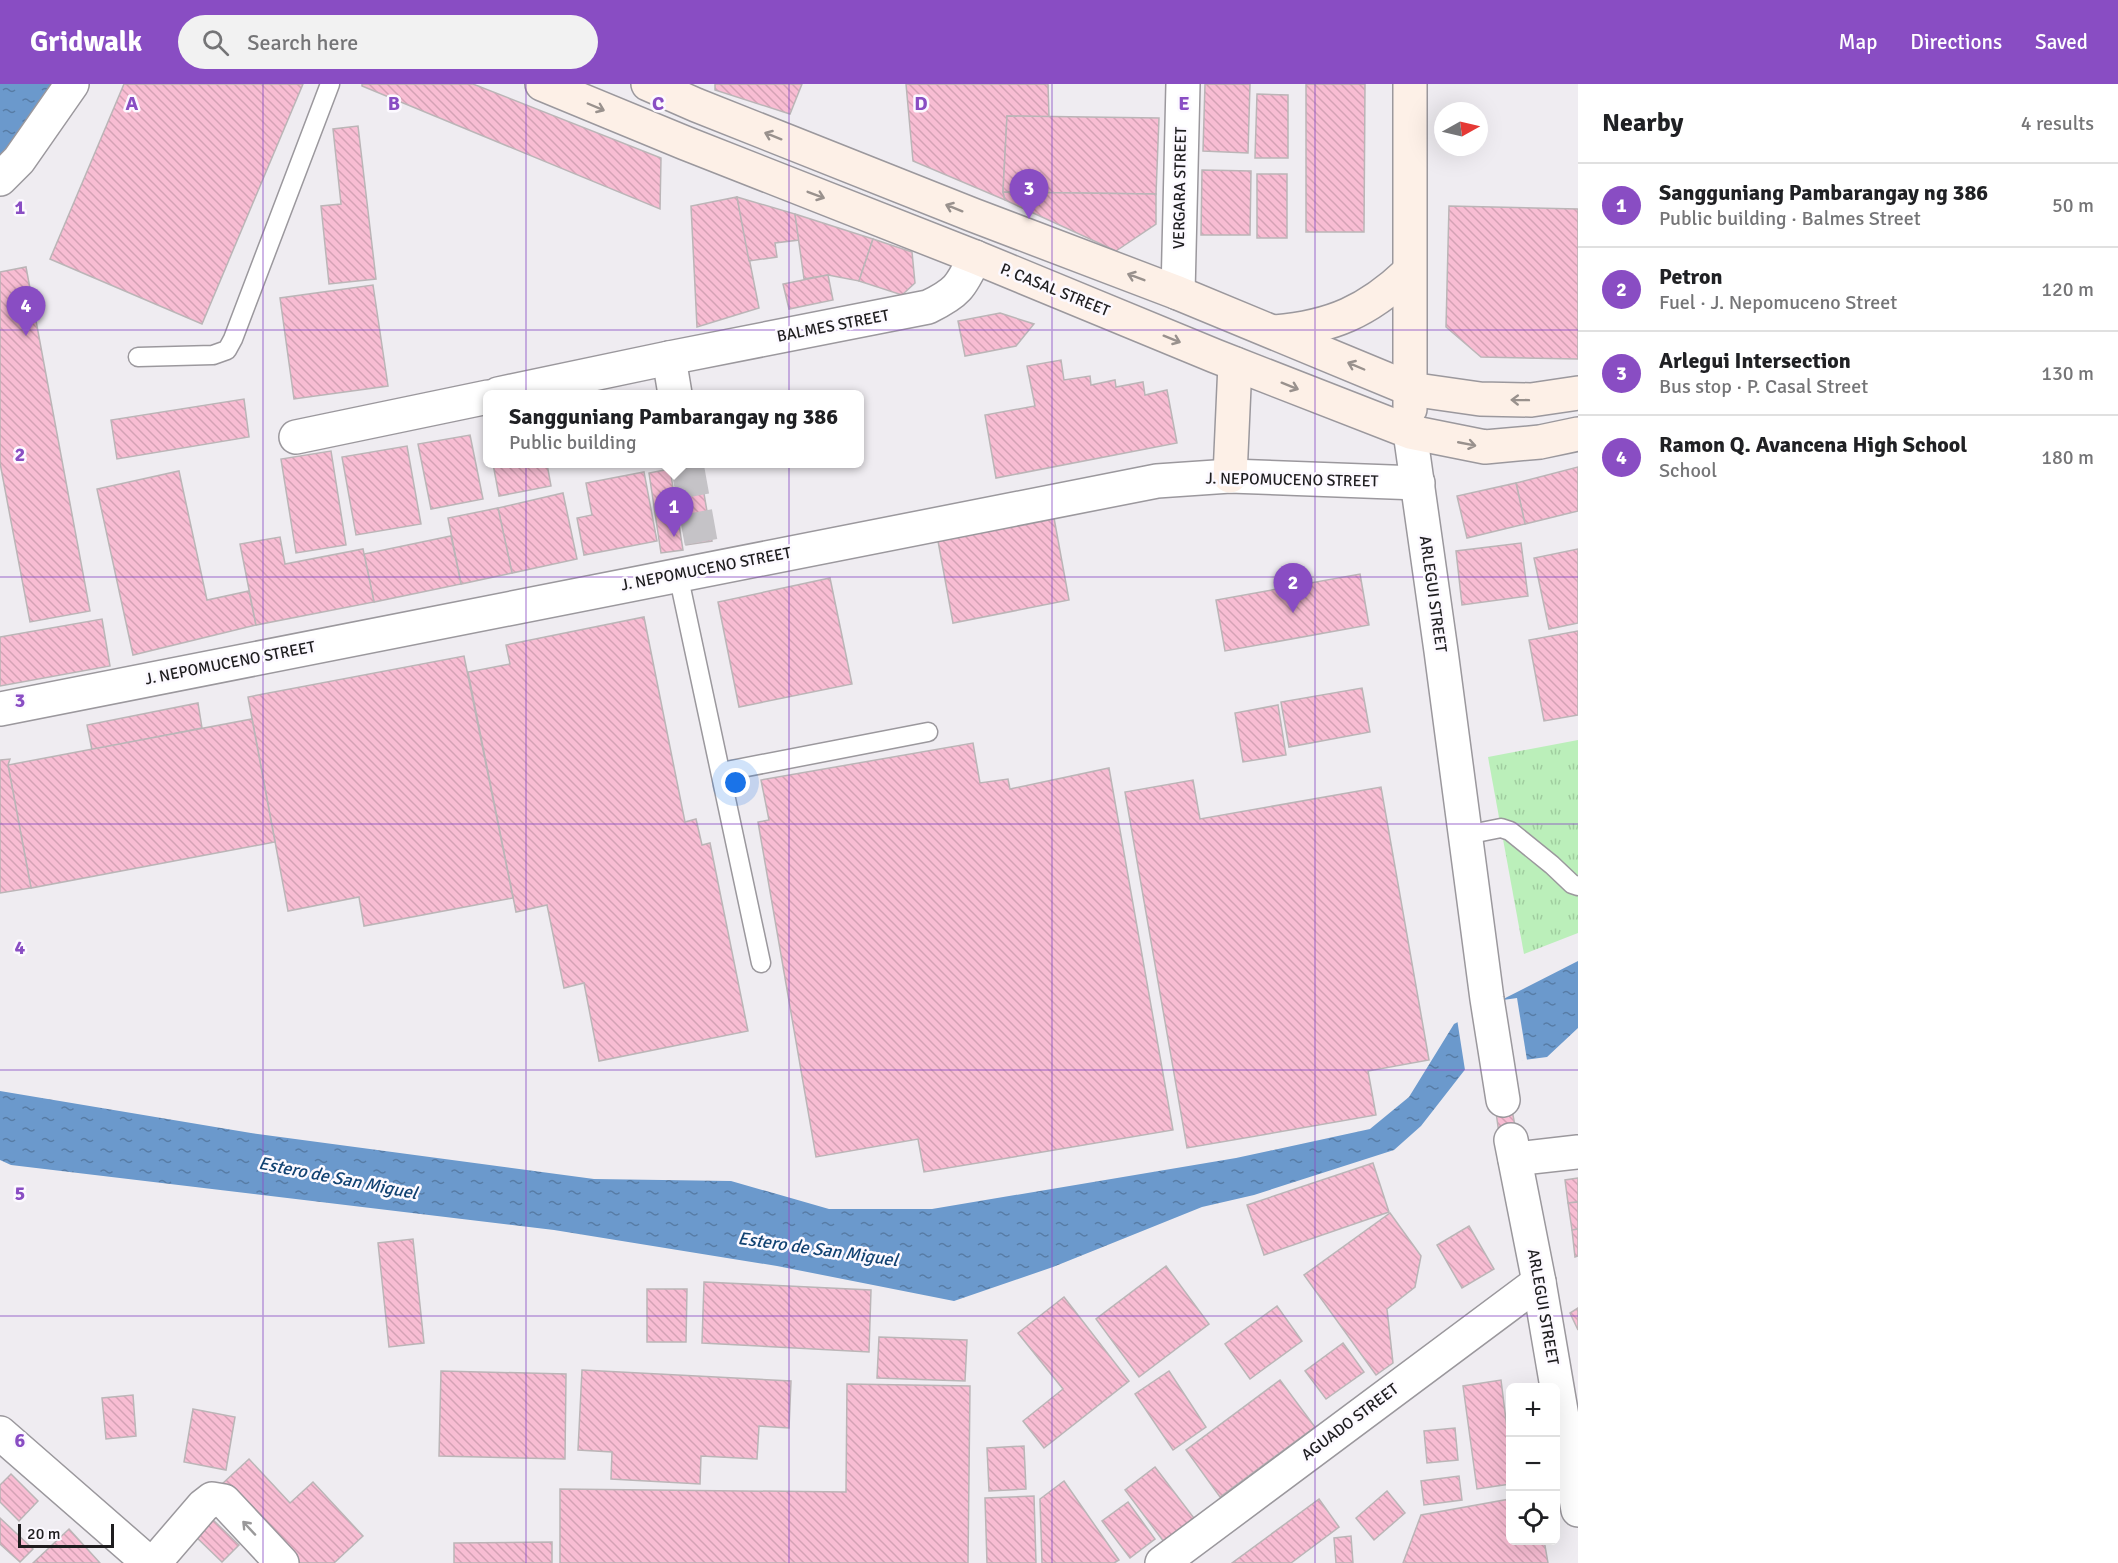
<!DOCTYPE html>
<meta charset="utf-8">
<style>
:root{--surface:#fff;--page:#f2f2f2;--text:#202124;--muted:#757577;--line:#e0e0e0;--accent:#894dc3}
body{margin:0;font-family:Signika,sans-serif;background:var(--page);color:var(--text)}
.controls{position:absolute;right:18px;bottom:18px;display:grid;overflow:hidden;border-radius:9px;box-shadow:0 6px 24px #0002}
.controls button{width:54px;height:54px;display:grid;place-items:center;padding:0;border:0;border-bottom:2px solid var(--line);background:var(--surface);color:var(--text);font:30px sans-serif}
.compass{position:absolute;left:1434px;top:18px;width:54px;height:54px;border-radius:50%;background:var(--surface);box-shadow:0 6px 24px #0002;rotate:82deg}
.scale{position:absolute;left:18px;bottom:15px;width:96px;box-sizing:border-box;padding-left:6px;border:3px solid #1e1d1f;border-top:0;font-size:16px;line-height:21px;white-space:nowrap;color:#1e1d1f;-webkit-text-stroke:4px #fcf9ff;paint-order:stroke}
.you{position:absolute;left:736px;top:699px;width:21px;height:21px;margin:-15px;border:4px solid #fff;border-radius:50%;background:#1a73e8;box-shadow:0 0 0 9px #1a73e833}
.badge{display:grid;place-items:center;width:39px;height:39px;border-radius:50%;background:var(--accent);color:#fff;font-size:20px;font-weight:700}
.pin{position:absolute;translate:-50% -50px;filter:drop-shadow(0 2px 3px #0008)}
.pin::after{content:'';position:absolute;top:32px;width:21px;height:18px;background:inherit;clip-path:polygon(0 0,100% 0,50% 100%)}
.popup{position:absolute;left:483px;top:306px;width:381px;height:78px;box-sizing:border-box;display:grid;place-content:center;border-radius:9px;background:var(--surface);filter:drop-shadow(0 2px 4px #0005);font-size:20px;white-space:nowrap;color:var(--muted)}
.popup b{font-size:22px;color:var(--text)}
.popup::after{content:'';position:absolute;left:50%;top:100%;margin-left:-12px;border:12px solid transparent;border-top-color:var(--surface)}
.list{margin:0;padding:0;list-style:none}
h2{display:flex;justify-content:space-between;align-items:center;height:78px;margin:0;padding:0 24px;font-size:26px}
h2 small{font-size:20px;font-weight:400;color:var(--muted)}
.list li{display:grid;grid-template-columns:39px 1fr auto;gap:18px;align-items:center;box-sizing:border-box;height:84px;padding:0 24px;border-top:2px solid var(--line)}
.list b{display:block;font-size:22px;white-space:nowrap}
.list p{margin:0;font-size:20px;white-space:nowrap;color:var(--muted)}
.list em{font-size:20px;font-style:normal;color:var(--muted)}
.icon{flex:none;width:33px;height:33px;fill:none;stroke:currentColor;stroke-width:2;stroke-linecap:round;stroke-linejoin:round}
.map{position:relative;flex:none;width:1578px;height:1479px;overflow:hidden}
header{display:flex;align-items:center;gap:36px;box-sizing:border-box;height:84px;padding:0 30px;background:var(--accent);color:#fff}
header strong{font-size:28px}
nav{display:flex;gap:33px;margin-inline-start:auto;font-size:21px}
.search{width:420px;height:54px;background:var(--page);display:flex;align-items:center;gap:15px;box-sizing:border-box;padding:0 21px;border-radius:33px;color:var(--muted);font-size:22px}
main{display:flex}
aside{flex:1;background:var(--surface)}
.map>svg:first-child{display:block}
.grass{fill:url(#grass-tufts)}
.water{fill:url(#water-ripples)}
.pier{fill:#efecf1}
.building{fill:url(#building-back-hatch);stroke:#bbb5b7;stroke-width:1.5}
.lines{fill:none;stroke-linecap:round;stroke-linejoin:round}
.street-tunnel{stroke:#c5c3c7;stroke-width:33;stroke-dasharray:33 16;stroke-linecap:butt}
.lane-casing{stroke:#9b989d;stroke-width:21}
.street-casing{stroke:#9b989d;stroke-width:36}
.secondary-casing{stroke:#9b989d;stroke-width:36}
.lane{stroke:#fff;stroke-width:18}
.street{stroke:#fff;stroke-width:33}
.secondary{stroke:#fdf0e7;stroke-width:33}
.oneway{stroke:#99918d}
.oneway2{stroke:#9a999a}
.grid{fill:none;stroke:#894dc3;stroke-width:1.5;stroke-opacity:0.55}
.labels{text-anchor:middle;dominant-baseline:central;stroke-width:5;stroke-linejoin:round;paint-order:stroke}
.street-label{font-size:16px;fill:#1e1d1f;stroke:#fcf9ff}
.water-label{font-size:18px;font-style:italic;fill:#114272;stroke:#fcf9ff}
.grid-label{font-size:20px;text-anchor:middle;font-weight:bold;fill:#894dc3;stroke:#fcf9ff;stroke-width:5;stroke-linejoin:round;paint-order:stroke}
</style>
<header>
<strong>Gridwalk</strong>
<div class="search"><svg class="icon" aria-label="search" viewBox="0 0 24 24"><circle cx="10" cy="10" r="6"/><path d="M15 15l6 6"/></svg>Search here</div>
<nav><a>Map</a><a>Directions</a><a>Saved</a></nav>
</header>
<main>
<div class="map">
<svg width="1578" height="1479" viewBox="0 0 1578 1479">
<defs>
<pattern id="grass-tufts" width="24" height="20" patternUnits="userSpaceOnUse" patternTransform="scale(1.5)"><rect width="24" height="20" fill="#bbefba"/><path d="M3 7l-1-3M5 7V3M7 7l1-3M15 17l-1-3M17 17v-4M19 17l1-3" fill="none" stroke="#a0cc9f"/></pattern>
<pattern id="water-ripples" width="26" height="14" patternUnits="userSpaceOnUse" patternTransform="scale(1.5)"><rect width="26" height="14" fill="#6b99cc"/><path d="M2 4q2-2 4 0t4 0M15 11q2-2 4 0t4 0" fill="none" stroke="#577ca5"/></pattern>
<pattern id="building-back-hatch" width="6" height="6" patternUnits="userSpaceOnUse" patternTransform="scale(1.5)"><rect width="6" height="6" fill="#f8bdd3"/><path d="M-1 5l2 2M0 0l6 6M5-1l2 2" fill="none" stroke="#d4a2b5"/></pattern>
</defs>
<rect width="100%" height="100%" fill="#efecf1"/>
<!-- grass -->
<path class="grass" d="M 1578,656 L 1578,849 L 1524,870 L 1488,673 Z"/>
<!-- water -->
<g class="water">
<path d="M 0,0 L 53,0 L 0,80 Z"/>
<path d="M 1578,877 L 1578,944 L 1547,973 L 1467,983 L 1421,1042 L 1394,1066 L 1254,1111 L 1202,1123 L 1053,1183 L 954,1217 L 777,1182 L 554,1146 L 11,1081 L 0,1076 L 0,1007 L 251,1049 L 594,1095 L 731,1097 L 829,1125 L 932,1125 L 1236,1074 L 1370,1045 L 1409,1013 L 1454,940 Z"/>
</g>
<!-- pier -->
<path class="pier" d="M 1517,914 L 1527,976 L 1465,986 L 1457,935 L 1489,918 Z"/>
<!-- building -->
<g class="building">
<path d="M 124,0 L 303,0 L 202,240 L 50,175 Z"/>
<path d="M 362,0 L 473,0 L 661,74 L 660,125 L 362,2 Z"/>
<path d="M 715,0 L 802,0 L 790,30 L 715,6 Z"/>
<path d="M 906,0 L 1048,0 L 1049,33 L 1007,32 L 1003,108 L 1005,116 L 913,77 Z"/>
<path d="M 1205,0 L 1250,0 L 1248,69 L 1203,67 Z"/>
<path d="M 1306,0 L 1365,0 L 1364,148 L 1306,148 Z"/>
<path d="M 1257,10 L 1288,11 L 1288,74 L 1255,74 Z"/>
<path d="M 1007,32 L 1159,34 L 1156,110 L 1003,108 Z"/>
<path d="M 358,42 L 376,195 L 329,200 L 321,122 L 341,120 L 333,45 Z"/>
<path d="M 1202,86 L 1251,87 L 1250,151 L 1201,151 Z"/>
<rect x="1257" y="90" width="30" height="64"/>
<path d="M 1003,108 L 1156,110 L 1156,140 L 1116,167 L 1005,116 Z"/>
<path d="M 737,113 L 759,224 L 697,243 L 691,122 Z"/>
<path d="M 737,113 L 795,130 L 799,156 L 775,159 L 777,173 L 749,177 Z"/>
<path d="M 1449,122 L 1578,125 L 1578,275 L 1481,273 L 1446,243 Z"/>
<path d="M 795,130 L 873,155 L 859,197 L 828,191 L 804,195 Z"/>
<path d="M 873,155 L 912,168 L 915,199 L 902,211 L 859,197 Z"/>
<path d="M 26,183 L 90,527 L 30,538 L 0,379 L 0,188 Z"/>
<path d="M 828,191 L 833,216 L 789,225 L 783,200 Z"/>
<path d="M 373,201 L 388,302 L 294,315 L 280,214 Z"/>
<path d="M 1000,229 L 1034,240 L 1016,262 L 965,272 L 958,237 Z"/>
<path d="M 1061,276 L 1064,296 L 1090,292 L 1091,301 L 1115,296 L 1116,303 L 1143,298 L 1145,311 L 1167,306 L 1177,359 L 996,394 L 985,331 L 1035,322 L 1027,282 Z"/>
<path d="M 244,315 L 249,353 L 117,375 L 111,336 Z"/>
<path d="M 470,351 L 483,415 L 431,425 L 418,360 Z"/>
<path d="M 407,362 L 421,440 L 356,451 L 342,373 Z"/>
<path d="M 331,367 L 346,461 L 296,469 L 281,375 Z"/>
<path d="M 493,380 L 547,380 L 551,402 L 499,412 Z"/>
<path d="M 672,380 L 699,380 L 712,457 L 686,461 Z"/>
<path d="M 1578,383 L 1578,427 L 1525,440 L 1516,399 Z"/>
<path d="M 670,385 L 683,466 L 661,469 L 649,389 Z"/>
<path d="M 179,387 L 207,516 L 249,507 L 256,541 L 133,571 L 97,405 Z"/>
<path d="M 644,388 L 657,457 L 584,471 L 577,434 L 592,431 L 586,399 Z"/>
<path d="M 1516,399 L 1525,440 L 1467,454 L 1457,412 Z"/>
<path d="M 563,409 L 577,475 L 512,489 L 498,424 Z"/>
<path d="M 498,424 L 512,489 L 461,500 L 448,434 Z"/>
<path d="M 1054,434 L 1069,516 L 953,539 L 938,457 Z"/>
<path d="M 451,452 L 461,500 L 374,518 L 364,470 Z"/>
<path d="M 280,453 L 285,480 L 363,465 L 374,518 L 256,541 L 240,460 Z"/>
<path d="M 1521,459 L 1528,512 L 1462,521 L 1456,467 Z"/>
<path d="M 1578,465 L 1578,539 L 1549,545 L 1534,474 Z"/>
<path d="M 1360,490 L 1369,541 L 1225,567 L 1216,516 Z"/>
<path d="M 830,494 L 852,600 L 739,623 L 718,518 Z"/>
<path d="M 644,533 L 685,738 L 696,735 L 702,761 L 710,759 L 748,947 L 599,977 L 584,899 L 564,904 L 547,821 L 516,828 L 468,588 L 510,580 L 506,561 Z"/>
<path d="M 102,535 L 110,582 L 0,602 L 0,553 Z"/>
<path d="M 1578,547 L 1578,631 L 1544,637 L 1529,556 Z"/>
<path d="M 464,572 L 513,814 L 364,842 L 359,813 L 288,827 L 248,613 Z"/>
<path d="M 1362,604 L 1370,648 L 1289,663 L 1281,618 Z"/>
<path d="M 198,619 L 202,644 L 92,666 L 87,641 Z"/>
<path d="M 1278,621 L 1286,671 L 1243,678 L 1235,629 Z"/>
<path d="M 252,635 L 275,758 L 31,804 L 8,681 Z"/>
<path d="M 973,659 L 980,699 L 1008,695 L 1010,705 L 1109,684 L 1173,1046 L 924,1088 L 918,1055 L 816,1073 L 758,738 L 769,736 L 761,696 Z"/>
<path d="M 10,675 L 8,681 L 31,804 L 0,809 L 0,676 Z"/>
<path d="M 1193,696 L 1200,735 L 1381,703 L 1429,976 L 1368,987 L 1376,1031 L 1187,1064 L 1125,708 Z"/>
<path d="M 1512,1026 L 1516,1047 L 1499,1050 L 1496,1028 Z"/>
<path d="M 1373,1079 L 1389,1128 L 1264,1171 L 1247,1121 Z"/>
<path d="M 1578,1094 L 1578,1118 L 1568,1119 L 1565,1096 Z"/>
<path d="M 1578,1118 L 1578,1145 L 1572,1146 L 1568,1119 Z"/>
<path d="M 1390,1129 L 1421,1172 L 1415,1203 L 1387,1225 L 1393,1279 L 1376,1291 L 1304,1191 Z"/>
<path d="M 1469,1142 L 1494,1185 L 1462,1204 L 1437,1161 Z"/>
<path d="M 1578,1145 L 1578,1172 L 1575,1173 L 1572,1146 Z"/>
<path d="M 413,1155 L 424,1259 L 389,1263 L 378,1159 Z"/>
<path d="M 1166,1182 L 1209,1240 L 1139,1293 L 1096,1235 Z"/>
<path d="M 704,1198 L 871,1206 L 869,1268 L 702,1259 Z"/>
<path d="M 647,1205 L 687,1205 L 686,1258 L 647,1258 Z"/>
<path d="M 1064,1213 L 1129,1297 L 1044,1364 L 1023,1337 L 1063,1305 L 1018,1249 Z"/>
<path d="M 1277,1222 L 1302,1257 L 1250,1295 L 1225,1260 Z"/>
<path d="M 1578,1224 L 1578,1246 L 1570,1229 Z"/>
<path d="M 879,1253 L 967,1256 L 965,1297 L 877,1294 Z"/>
<path d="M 1343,1259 L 1364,1288 L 1326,1315 L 1305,1287 Z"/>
<path d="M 582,1286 L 791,1297 L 789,1344 L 759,1342 L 757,1375 L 701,1372 L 700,1400 L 611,1395 L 612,1368 L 578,1366 Z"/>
<path d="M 441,1287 L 566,1290 L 565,1375 L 439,1372 Z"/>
<path d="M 1169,1287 L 1206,1343 L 1173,1366 L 1135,1310 Z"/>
<path d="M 1280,1296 L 1315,1343 L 1220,1413 L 1186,1366 Z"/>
<path d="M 1501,1296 L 1510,1368 L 1510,1400 L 1477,1405 L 1463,1302 Z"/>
<path d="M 847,1300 L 970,1302 L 968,1479 L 560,1479 L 560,1405 L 846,1408 Z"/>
<path d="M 133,1311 L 136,1352 L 106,1355 L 102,1314 Z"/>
<path d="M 193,1325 L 235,1333 L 226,1386 L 184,1378 Z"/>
<path d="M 1455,1344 L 1458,1376 L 1427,1379 L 1424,1347 Z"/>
<path d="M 1024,1362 L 1026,1405 L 989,1407 L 987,1364 Z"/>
<path d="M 249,1375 L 290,1419 L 313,1398 L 363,1452 L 334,1479 L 294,1479 L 222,1400 Z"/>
<path d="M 1155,1383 L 1194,1434 L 1164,1458 L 1125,1406 Z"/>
<path d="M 11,1390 L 38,1417 L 19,1437 L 0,1418 L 0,1401 Z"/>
<path d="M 1459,1392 L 1462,1416 L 1424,1421 L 1421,1397 Z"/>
<path d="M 1064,1397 L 1119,1476 L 1114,1479 L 1042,1479 L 1040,1415 Z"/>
<path d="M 1387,1407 L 1405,1429 L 1374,1456 L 1356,1434 Z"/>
<path d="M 1034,1412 L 1036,1479 L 987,1479 L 985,1414 Z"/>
<path d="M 1319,1415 L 1339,1443 L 1291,1479 L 1232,1479 Z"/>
<path d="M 1510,1415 L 1510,1456 L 1544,1456 L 1548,1479 L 1403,1479 L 1421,1431 Z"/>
<path d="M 1128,1418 L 1155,1455 L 1130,1474 L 1102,1437 Z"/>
<path d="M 210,1433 L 239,1461 L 222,1478 L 193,1450 Z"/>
<path d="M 0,1434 L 33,1465 L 20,1478 L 0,1460 Z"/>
<path d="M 69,1445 L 100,1479 L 33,1479 Z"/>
<path d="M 1351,1452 L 1353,1479 L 1336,1479 L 1334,1454 Z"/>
<path d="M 552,1458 L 552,1479 L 454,1479 L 454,1459 Z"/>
</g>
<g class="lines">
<!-- street-tunnel -->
<path class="street-tunnel" d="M 687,380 L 701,458"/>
<defs>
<g id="lane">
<path d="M 138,273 L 213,271 L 227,266 L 233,255 L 330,0"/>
<path d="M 678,490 L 761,879"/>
<path d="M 721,688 L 928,648"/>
<path d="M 1466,751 L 1501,744 L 1510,747 L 1552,781 L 1572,800 L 1578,802"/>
</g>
<g id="street">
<path d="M 0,95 L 19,76 L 72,0"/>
<path d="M 1178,209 L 1183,0"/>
<path d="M 669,274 L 675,310"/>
<path d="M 498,310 L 669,274 L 928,223 C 957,209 961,203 975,173"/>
<path d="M 1410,348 L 1441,567 L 1487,915 L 1503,1016"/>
<path d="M 296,353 L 488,313"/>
<path d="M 0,625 L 1157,397 L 1230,392 L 1418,399"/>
<path d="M 1511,1056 L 1539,1198 L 1578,1426"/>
<path d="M 1515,1075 L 1578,1068"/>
<path d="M 0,1349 L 149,1479"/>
<path d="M 154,1479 L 203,1422 L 212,1415 L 224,1417 L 282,1479"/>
<path d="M 1162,1479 L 1539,1198"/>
</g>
<g id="secondary">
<path d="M 542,0 L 685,59 L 975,173 L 1215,272 L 1410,348 L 1485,363 L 1540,358 L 1578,350"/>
<path d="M 648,0 L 696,21 L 973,131 L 1178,209 L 1410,305 L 1480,315 L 1531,316 L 1578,309"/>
<path d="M 1275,248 C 1332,243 1368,227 1409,188"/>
<path d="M 1410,325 L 1410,0"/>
<path d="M 1230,392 L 1235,280"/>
</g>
</defs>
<!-- lane casing -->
<use href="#lane" class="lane-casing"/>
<!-- street casing -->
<use href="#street" class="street-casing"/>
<!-- secondary casing -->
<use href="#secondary" class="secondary-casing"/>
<!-- lane -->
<use href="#lane" class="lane"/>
<!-- street -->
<use href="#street" class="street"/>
<!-- secondary -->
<use href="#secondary" class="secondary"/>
</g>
<!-- one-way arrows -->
<defs><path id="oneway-shaft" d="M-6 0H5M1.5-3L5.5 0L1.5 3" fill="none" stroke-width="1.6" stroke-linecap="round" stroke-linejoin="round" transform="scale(1.5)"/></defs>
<g class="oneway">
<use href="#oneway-shaft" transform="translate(596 23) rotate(23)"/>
<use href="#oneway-shaft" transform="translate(773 52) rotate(-158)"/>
<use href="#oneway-shaft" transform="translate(816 111) rotate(21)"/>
<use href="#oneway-shaft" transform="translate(954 124) rotate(-158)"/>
<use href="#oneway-shaft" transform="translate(1136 193) rotate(-159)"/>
<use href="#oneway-shaft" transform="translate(1172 255) rotate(22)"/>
<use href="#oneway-shaft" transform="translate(1356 282) rotate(-157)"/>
<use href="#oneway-shaft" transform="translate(1290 302) rotate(22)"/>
<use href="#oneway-shaft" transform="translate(1520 316) rotate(-179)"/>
<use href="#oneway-shaft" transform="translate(1467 360) rotate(11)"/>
</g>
<use class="oneway2" href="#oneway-shaft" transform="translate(249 1444) rotate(-133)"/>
<!-- grid -->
<path class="grid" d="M 263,0 L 263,1479M 526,0 L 526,1479M 789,0 L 789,1479M 1052,0 L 1052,1479M 1315,0 L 1315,1479M 0,246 L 1578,246M 0,493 L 1578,493M 0,740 L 1578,740M 0,986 L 1578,986M 0,1232 L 1578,1232"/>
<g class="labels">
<!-- street labels -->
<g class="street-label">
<text transform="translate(1180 104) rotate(-89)">VERGARA STREET</text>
<text transform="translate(1055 206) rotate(22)">P. CASAL STREET</text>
<text transform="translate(833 242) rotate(-11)">BALMES STREET</text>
<text transform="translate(1292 396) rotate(1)">J. NEPOMUCENO STREET</text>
<text transform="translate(706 485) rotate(-11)">J. NEPOMUCENO STREET</text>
<text transform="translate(1433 510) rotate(82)">ARLEGUI STREET</text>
<text transform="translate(230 579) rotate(-11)">J. NEPOMUCENO STREET</text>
<text transform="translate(1543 1223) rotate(80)">ARLEGUI STREET</text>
<text transform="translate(1350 1338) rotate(-37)">AGUADO STREET</text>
</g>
<!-- water labels -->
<g class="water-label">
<text transform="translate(338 1094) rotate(11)">Estero de San Miguel</text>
<text transform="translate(818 1165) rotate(8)">Estero de San Miguel</text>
</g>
</g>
<g class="grid-label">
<text x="132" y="26">A</text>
<text x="394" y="26">B</text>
<text x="658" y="26">C</text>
<text x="921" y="26">D</text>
<text x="1184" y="26">E</text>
<text x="20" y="130">1</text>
<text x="20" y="377">2</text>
<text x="20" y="623">3</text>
<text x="20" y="870">4</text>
<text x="20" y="1116">5</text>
<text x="20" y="1363">6</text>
</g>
</svg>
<div class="controls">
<button>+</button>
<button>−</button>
<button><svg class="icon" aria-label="locate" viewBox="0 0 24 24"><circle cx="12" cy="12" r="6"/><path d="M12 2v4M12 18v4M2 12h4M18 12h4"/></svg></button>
</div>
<svg class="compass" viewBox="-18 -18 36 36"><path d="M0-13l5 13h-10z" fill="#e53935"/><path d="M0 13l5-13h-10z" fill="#757577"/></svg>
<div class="scale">20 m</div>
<div class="you"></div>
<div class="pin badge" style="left:674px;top:453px">1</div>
<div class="popup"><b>Sangguniang Pambarangay ng 386</b>Public building</div>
<div class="pin badge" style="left:1293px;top:529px">2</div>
<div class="pin badge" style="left:1029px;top:135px">3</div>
<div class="pin badge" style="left:26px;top:252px">4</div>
</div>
<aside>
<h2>Nearby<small>4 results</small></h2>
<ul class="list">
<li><span class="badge">1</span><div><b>Sangguniang Pambarangay ng 386</b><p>Public building · Balmes Street</p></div><em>50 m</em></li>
<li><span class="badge">2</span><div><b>Petron</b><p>Fuel · J. Nepomuceno Street</p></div><em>120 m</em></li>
<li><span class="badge">3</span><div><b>Arlegui Intersection</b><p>Bus stop · P. Casal Street</p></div><em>130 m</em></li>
<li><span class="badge">4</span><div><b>Ramon Q. Avancena High School</b><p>School</p></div><em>180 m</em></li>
</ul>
</aside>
</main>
